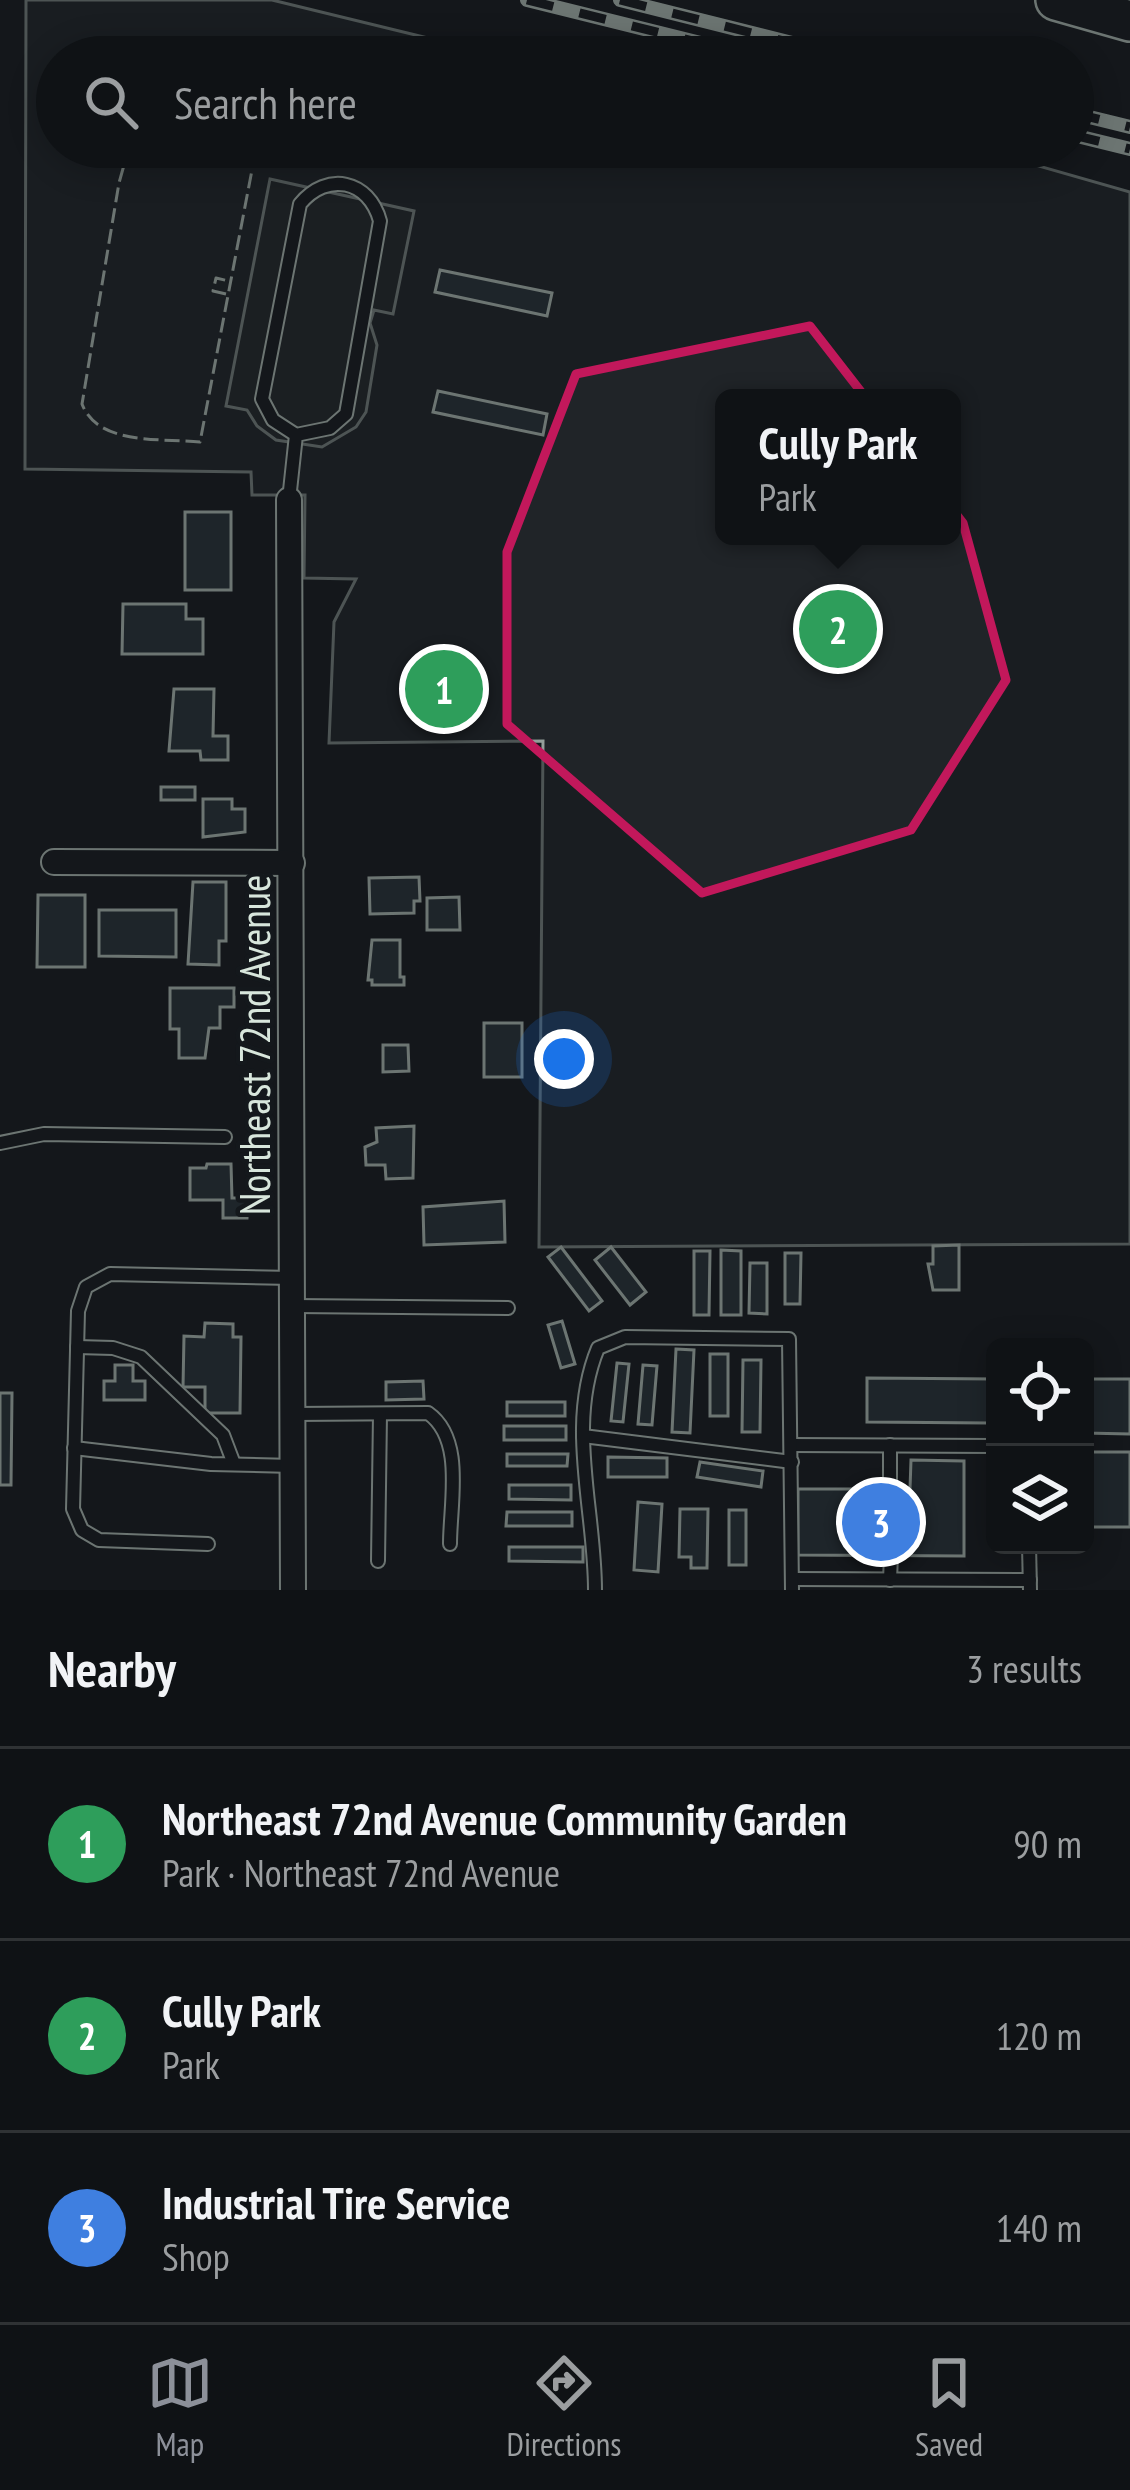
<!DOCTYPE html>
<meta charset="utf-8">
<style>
:root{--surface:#0f1215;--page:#1d2022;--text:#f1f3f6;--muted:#9b9ea0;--line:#2f3234;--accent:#8c9099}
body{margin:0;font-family:"PT Sans Narrow",sans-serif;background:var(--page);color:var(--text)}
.controls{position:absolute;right:36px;bottom:36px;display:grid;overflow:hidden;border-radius:18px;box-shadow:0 6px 30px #0003}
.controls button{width:108px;height:108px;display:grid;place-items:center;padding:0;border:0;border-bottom:3px solid var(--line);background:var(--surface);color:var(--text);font:60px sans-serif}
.you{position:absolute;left:564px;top:1059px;width:42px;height:42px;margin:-30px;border:9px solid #fff;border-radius:50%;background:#1a73e8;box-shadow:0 0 0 18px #1a73e833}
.badge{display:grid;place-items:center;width:78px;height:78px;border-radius:50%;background:var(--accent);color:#fff;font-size:39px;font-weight:700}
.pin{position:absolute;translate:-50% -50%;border:6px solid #fff;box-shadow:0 3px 12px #0006}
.popup{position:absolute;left:715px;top:389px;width:246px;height:156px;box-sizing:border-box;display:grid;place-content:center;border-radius:18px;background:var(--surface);filter:drop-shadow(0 3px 9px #0005);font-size:39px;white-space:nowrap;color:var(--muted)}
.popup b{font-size:45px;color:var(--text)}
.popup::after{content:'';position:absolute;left:50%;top:100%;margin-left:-24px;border:24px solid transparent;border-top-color:var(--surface)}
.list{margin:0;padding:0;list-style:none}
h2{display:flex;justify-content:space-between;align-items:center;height:156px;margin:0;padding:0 48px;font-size:51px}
h2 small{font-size:39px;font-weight:400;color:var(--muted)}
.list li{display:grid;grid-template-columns:78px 1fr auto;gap:36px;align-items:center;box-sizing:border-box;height:192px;padding:0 48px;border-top:3px solid var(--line)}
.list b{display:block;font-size:45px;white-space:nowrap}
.list p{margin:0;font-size:39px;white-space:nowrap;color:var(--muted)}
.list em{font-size:39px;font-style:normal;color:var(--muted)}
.icon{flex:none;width:66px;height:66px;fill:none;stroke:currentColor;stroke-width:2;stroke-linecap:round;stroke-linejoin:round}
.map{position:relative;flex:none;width:1130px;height:1590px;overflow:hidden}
.search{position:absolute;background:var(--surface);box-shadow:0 6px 30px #0003;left:36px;right:36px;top:36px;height:132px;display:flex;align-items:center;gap:30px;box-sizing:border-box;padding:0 42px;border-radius:66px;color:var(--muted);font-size:45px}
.sheet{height:732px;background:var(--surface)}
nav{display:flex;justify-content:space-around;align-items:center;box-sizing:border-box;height:168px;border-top:3px solid var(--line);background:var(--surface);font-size:33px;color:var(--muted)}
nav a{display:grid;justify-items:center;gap:6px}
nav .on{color:var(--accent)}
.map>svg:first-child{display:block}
.green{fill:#202428;stroke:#939e99;stroke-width:3;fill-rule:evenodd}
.parking{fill:#24282b;stroke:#939e99;stroke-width:3}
.building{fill:#2c363c;stroke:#d8e6dc;stroke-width:3}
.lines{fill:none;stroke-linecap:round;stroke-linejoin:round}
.service-casing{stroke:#d8e6dc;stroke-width:16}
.minor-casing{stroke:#d8e6dc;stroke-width:28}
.primary-casing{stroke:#d8e6dc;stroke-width:44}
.service{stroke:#14181c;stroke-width:12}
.minor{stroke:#14181c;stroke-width:24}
.primary{stroke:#14181c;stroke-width:39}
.rail-casing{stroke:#d8e6dc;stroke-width:14}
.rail{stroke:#14181c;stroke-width:9;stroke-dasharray:27;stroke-linecap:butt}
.fence{stroke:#d8e6dc;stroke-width:3;stroke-dasharray:15 6;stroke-linecap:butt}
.marked{fill:none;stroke:#c2185b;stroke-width:9;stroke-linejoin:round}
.labels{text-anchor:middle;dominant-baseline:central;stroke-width:9;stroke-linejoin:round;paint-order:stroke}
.street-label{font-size:42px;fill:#d8e6dc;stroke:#14181c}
</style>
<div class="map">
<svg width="1130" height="1590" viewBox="0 0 1130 1590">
<rect width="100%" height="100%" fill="#14181c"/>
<!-- green -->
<path class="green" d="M 26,0 L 272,0 L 473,49 L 590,57 L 57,57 L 57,147 L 972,147 L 1130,192 L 1130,1244 L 539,1247 L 543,741 L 329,743 L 334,622 L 356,579 L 304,578 L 305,495 L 252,495 L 251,472 L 25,469 ZM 724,398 L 952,398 L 952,536 L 724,536 Z"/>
<!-- parking -->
<path class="parking" d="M 270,179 L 414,211 L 393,314 L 374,310 L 370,323 L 377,345 L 366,412 L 356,427 L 322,447 L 276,440 L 257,426 L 247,410 L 226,406 Z"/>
<!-- building -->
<g class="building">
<path d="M 440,270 L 552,293 L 547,316 L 435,292 Z"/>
<path d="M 438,391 L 547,414 L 543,435 L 433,412 Z"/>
<rect x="185" y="512" width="46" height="78"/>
<path d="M 123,604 L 186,604 L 186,619 L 203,619 L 203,654 L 122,654 Z"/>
<path d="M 174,689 L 214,689 L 213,736 L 228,736 L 228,760 L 201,760 L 200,751 L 169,751 Z"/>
<rect x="161" y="787" width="34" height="13"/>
<path d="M 203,799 L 232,799 L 232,809 L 245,809 L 245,832 L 203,837 Z"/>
<path d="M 419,877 L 420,901 L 414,901 L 414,913 L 370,914 L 369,878 Z"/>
<path d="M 193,882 L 226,882 L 226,941 L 219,941 L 219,965 L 188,964 Z"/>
<path d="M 38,895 L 85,895 L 85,967 L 37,967 Z"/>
<path d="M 459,897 L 460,930 L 427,930 L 427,898 Z"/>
<path d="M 99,910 L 176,910 L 176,957 L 99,956 Z"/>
<path d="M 372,940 L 400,940 L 400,977 L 404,977 L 404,985 L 372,985 L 372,980 L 368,980 Z"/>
<path d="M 170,988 L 234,988 L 234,1007 L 220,1007 L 220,1028 L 209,1028 L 205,1058 L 179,1058 L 179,1029 L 170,1029 Z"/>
<rect x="484" y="1023" width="38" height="54"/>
<path d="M 383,1045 L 408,1045 L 409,1071 L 383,1072 Z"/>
<path d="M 414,1126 L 413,1178 L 386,1179 L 385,1165 L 366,1165 L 365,1147 L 377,1142 L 376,1128 Z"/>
<path d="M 207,1164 L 231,1164 L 232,1198 L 248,1198 L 247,1218 L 223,1218 L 223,1200 L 190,1200 L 190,1168 L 206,1168 Z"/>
<path d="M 504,1201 L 505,1242 L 424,1245 L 423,1207 Z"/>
<path d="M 959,1245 L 959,1290 L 933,1290 L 928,1264 L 933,1264 L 933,1246 Z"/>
<path d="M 561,1247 L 602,1301 L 589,1311 L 548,1257 Z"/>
<path d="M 611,1247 L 646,1292 L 630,1305 L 595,1260 Z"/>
<path d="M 721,1250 L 741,1251 L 741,1315 L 721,1315 Z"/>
<path d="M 694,1251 L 710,1251 L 709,1315 L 694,1315 Z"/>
<path d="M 785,1253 L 801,1253 L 800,1304 L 785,1304 Z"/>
<path d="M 750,1263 L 767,1263 L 767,1314 L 749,1313 Z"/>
<path d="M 562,1321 L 575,1364 L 561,1368 L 548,1325 Z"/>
<path d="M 205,1323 L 233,1324 L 233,1337 L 241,1337 L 240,1413 L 205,1413 L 205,1387 L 183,1387 L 184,1336 L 204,1337 Z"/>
<path d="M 676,1349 L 694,1350 L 690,1433 L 672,1432 Z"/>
<rect x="710" y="1354" width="18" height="62"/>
<path d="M 743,1360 L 761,1360 L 760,1432 L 742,1432 Z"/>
<path d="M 617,1363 L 629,1364 L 623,1422 L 611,1421 Z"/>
<path d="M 115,1365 L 133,1365 L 133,1381 L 145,1381 L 145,1400 L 104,1400 L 104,1381 L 115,1381 Z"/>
<path d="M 643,1365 L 657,1366 L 652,1425 L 638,1424 Z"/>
<path d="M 867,1378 L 995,1379 L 995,1433 L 988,1433 L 988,1423 L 867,1422 Z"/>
<path d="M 1085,1379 L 1130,1379 L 1130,1434 L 1085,1433 Z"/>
<path d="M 423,1381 L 424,1399 L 386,1400 L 386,1382 Z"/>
<path d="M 0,1393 L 12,1393 L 11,1485 L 0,1485 Z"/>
<rect x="507" y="1402" width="58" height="14"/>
<rect x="504" y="1426" width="62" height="14"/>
<rect x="1085" y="1452" width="45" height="75"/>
<path d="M 507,1454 L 568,1454 L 567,1466 L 507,1466 Z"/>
<path d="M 608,1457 L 667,1458 L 667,1477 L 608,1477 Z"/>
<path d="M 911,1460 L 964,1461 L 964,1556 L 798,1555 L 798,1489 L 910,1489 Z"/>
<path d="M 700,1462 L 763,1471 L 761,1487 L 697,1477 Z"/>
<path d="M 509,1485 L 571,1485 L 571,1500 L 509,1499 Z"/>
<path d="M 638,1502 L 662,1504 L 658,1572 L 634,1570 Z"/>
<path d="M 680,1509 L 708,1509 L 707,1568 L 691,1568 L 691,1557 L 679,1557 Z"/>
<rect x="729" y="1510" width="17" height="55"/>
<path d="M 507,1512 L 572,1512 L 572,1526 L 506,1526 Z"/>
<path d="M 509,1547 L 583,1547 L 583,1562 L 509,1561 Z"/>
</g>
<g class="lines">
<defs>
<g id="service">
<path d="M 289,500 L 296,435 L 273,420 L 262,399 L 300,204 C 327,171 369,180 380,221 L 346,414 L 330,428 L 296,435"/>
<path d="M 0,1143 L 44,1134 L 225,1137"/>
<path d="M 294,1306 L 508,1308"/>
<path d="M 77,1347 L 113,1348 L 141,1357 L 223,1435 L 234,1464"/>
<path d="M 294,1414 L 428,1413 C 465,1439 450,1503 450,1544"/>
<path d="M 583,1436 L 792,1462"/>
<path d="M 791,1445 L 995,1446"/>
<path d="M 890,1445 L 890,1489"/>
<path d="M 74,1448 L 211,1464 L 293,1466"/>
<path d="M 208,1544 L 99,1540 L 82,1530 L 73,1509 L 78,1311 L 86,1287 L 110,1274 L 293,1278"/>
<path d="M 1029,1545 L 1030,1590"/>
<path d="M 378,1561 L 380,1414"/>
<path d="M 792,1579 L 1030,1580"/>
<path d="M 890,1580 L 891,1555"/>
<path d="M 595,1590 C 595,1509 566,1425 598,1348 L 625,1337 L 789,1339 L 792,1590"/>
</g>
<g id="minor">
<path d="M 289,500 L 293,1590"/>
<path d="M 54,862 L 292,863"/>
</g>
<path id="primary" d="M 1056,0 L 1130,21"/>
</defs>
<!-- service casing -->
<use href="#service" class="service-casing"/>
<!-- minor casing -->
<use href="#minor" class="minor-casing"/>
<!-- primary casing -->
<use href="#primary" class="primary-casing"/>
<!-- service -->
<use href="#service" class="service"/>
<!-- minor -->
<use href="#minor" class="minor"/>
<!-- primary -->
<use href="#primary" class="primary"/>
<defs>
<g id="rail">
<path d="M 527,0 L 757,57"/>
<path d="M 620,0 L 848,57"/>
<path d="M 1073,113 L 1130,127"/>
<path d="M 1073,135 L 1130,149"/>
</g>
</defs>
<!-- rail casing -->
<use href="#rail" class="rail-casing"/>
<!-- rail -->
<use href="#rail" class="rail"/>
<!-- fence -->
<g class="fence">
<path d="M 129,147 L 119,183 L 82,404 C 98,446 162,438 200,442 L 256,149 L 246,147"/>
<path d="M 226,294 L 213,291 L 216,278 L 229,281"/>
</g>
</g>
<!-- marked area -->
<path d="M0 0H1130V1590H0ZM 810,326 L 963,523 L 1006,680 L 911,830 L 702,893 L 507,724 L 507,552 L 576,374 Z" fill="#14181c" fill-opacity=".55" fill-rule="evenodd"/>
<path class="marked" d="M 810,326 L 963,523 L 1006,680 L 911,830 L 702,893 L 507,724 L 507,552 L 576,374 Z"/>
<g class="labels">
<!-- street labels -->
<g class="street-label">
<text transform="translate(254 1045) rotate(-90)">Northeast 72nd Avenue</text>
</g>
</g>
</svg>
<div class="controls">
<button><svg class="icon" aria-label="locate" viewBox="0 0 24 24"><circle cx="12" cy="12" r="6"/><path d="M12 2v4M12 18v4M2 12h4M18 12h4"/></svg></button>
<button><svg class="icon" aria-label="layers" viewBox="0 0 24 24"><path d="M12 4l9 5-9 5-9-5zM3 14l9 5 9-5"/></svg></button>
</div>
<div class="you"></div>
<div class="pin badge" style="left:444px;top:689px;background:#2e9e5b">1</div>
<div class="pin badge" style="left:838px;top:629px;background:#2e9e5b">2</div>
<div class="popup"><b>Cully Park</b>Park</div>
<div class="pin badge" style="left:881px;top:1522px;background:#3f7fe0">3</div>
<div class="search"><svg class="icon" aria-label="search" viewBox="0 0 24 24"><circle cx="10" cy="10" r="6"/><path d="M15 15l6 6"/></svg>Search here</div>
</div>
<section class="sheet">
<h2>Nearby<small>3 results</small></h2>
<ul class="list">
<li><span class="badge" style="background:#2e9e5b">1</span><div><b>Northeast 72nd Avenue Community Garden</b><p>Park · Northeast 72nd Avenue</p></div><em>90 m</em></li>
<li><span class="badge" style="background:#2e9e5b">2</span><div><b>Cully Park</b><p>Park</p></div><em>120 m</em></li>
<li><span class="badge" style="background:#3f7fe0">3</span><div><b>Industrial Tire Service</b><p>Shop</p></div><em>140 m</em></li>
</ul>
</section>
<nav>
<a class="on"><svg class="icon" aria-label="map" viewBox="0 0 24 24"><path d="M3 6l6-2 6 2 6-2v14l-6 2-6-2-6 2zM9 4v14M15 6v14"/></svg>Map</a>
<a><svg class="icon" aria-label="directions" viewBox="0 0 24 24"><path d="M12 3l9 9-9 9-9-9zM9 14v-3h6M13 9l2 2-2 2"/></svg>Directions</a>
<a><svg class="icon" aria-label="saved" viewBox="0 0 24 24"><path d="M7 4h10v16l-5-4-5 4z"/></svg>Saved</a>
</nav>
